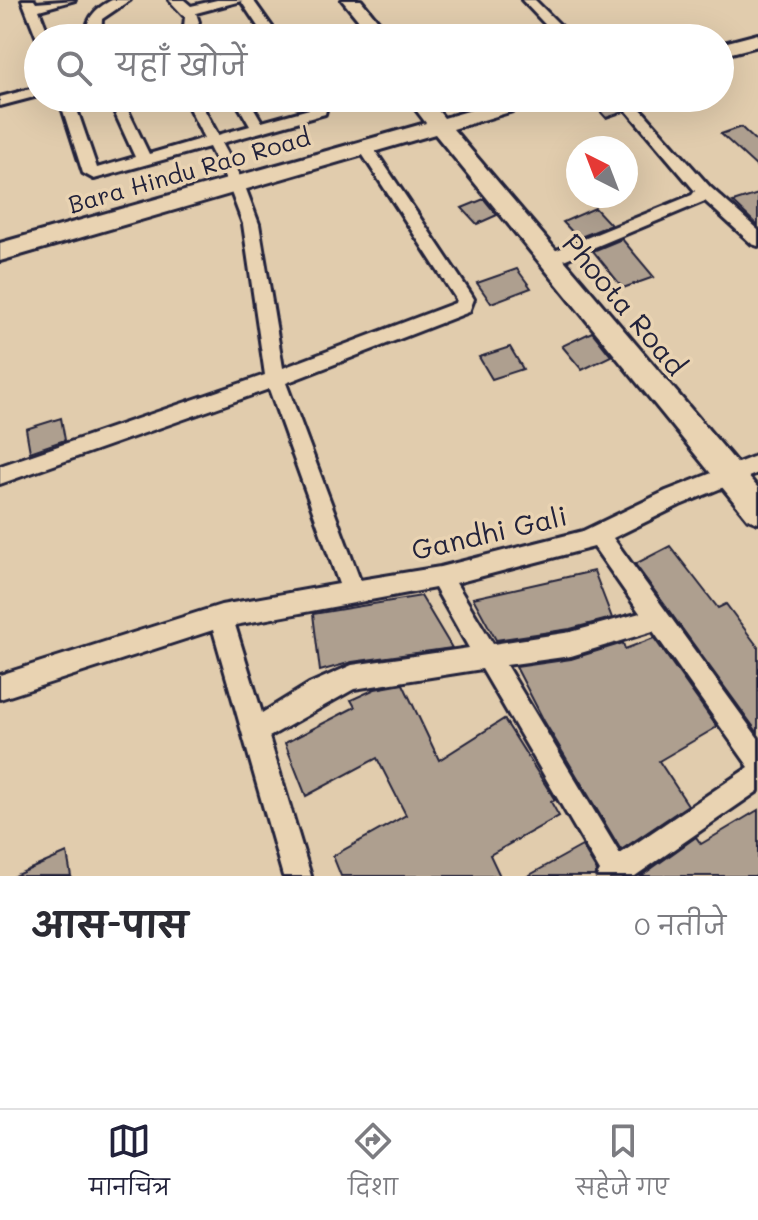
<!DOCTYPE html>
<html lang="hi">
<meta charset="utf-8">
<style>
:root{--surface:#fff;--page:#f2f2f3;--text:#2b2b33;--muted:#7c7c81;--line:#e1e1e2;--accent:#22223b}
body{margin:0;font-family:Mali,"Playpen Sans Deva",sans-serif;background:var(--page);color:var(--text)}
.compass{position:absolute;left:566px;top:136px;width:72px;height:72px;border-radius:50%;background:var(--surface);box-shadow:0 8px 32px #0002;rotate:318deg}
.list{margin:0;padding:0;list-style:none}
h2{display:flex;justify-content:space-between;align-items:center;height:104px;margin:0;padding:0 32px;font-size:34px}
h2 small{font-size:26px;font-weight:400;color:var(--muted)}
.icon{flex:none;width:44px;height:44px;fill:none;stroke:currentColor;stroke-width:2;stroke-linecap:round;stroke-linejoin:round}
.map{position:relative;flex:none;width:758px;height:876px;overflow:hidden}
.search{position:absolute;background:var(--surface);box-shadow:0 8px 32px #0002;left:24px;right:24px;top:24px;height:88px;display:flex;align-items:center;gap:20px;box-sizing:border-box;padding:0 28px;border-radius:44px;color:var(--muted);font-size:30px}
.sheet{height:232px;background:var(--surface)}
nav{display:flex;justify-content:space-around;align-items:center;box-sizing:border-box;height:112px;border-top:2px solid var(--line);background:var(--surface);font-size:22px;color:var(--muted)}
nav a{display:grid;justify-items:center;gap:4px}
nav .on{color:var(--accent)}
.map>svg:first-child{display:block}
.building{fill:#ae9f8f;stroke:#22223b;stroke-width:2}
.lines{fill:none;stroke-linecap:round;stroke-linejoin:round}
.street-casing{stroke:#22223b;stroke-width:6}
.secondary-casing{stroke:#22223b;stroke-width:6}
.street{fill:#e9d3b2;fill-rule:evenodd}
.secondary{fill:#e9d3b2;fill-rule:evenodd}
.labels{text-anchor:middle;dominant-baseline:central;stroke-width:7;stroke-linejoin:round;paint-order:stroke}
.far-street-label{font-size:24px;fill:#22223b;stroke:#e9d3b2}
.street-label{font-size:28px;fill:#22223b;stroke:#e9d3b2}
</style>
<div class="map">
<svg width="758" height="876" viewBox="0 0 758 876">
<rect width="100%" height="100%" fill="#e1ccad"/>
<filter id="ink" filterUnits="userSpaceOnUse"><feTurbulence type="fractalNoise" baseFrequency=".0125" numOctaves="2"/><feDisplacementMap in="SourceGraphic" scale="16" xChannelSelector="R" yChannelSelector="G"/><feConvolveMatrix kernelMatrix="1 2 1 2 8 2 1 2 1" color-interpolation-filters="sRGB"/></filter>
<g filter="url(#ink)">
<!-- building -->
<g class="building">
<path d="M 588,98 L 613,98 L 624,112 L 606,118 Z"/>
<path d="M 741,127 L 758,143 L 758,168 L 721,134 Z"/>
<path d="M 758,194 L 758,226 L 733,202 Z"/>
<path d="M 484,199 L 497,215 L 477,224 L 462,208 Z"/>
<path d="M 595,208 L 611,225 L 578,238 L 563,222 Z"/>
<path d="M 622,239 L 654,277 L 623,288 L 593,251 Z"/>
<path d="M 517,269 L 531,288 L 491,303 L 477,283 Z"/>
<path d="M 592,332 L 611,356 L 582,370 L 562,346 Z"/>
<path d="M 510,347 L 523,369 L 492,379 L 479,357 Z"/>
<path d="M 61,418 L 65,440 L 30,452 L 26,429 Z"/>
<path d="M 670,546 L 718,608 L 726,604 L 758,647 L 758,733 L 635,564 Z"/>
<path d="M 594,571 L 612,618 L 570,629 L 496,640 L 473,598 Z"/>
<path d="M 421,596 L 452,648 L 352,662 L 320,671 L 313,614 Z"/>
<path d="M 654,638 L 717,727 L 659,761 L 688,805 L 621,850 L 544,721 L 516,667 L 571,659 L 623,643 L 625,649 Z"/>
<path d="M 403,684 L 439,760 L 504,719 L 555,800 L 551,802 L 559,816 L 490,855 L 500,876 L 341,876 L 333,856 L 406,815 L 377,758 L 306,796 L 285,743 L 355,707 L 351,700 L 375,689 Z"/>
<path d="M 758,810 L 758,876 L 641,876 L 696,837 L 701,844 Z"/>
<path d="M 582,846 L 597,871 L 594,876 L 528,876 Z"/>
<path d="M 67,853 L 71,876 L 14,876 Z"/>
</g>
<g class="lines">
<defs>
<g id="street">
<path d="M 22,0 L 34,0 L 36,3 L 75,0 L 39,10 L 50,38 L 38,38 L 38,41 Z"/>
<path d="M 112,0 L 130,0 L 102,19 L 101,38 L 87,38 C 84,19 96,8 112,0 Z"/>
<path d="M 169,0 L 184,0 L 191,6 L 217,0 L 253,0 L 280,38 L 240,38 L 261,31 L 241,1 L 196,13 L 199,22 L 192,36 L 175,38 L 184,27 L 185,17 Z"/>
<path d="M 522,0 L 535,0 L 573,38 L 558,38 Z"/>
<path d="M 38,87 L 38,96 L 0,106 L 0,97 Z"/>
<path d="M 59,98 L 73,98 L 97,168 L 135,157 L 108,98 L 122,98 L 149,154 L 204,138 L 184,98 L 198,98 L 218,135 L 250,126 L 234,98 L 248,98 L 262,122 L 313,108 L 308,98 L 322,98 L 327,106 L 325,114 L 222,143 L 244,184 L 259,224 L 283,368 L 455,303 L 456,299 L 357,146 L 360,143 L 370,143 L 471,294 L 474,299 L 469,312 L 286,383 L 360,580 L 440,567 L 583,531 L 666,491 L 758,455 L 758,473 L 680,505 L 613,538 L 758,738 L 758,791 L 635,876 L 597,876 L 600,871 L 482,669 L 354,689 L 269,737 L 311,876 L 283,876 L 213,630 L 0,699 L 0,675 L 221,605 L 339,584 L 269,389 L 0,484 L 0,466 L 265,375 L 243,224 L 228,184 L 209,147 L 94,179 L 83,173 ZM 594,547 L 640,613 L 571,632 L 493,644 L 456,583 ZM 435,588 L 469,648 L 352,665 L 309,684 L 262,713 L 235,625 ZM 653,631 L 749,767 L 620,854 L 506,665 L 571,656 Z"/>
<path d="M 616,98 L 631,98 L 710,187 L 758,230 L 758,246 L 752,244 L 705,201 L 554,264 L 542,264 L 539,260 L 542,256 L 692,195 L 695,191 Z"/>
</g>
<g id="secondary">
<path d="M 342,0 L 361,0 L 392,38 L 373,38 Z"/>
<path d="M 758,34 L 758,46 L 720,56 L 720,44 Z"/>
<path d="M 407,98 L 428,98 L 444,118 L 513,98 L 546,98 L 543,102 L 453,129 L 758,488 L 758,523 L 748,519 L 435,134 L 0,261 L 0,243 L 426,123 Z"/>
</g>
</defs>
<!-- street casing -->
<use href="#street" class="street-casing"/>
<!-- secondary casing -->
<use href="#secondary" class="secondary-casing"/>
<!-- street -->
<use href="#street" class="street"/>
<!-- secondary -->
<use href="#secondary" class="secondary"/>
</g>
</g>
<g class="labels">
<!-- far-street labels -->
<g class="far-street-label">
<text transform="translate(189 170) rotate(-16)">Bara Hindu Rao Road</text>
</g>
<!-- street labels -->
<g class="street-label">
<text transform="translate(625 304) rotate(50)">Phoota Road</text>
<text transform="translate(489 532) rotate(-13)">Gandhi Gali</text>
</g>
</g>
</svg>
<svg class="compass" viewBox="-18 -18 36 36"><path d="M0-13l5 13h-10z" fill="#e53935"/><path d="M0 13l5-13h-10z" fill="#7c7c81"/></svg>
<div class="search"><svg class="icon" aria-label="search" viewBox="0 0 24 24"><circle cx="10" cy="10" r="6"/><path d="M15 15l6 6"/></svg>यहाँ खोजें</div>
</div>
<section class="sheet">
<h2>आस-पास<small>0 नतीजे</small></h2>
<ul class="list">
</ul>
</section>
<nav>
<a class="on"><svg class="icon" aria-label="map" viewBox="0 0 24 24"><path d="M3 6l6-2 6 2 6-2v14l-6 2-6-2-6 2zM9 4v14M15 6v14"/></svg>मानचित्र</a>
<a><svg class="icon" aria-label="directions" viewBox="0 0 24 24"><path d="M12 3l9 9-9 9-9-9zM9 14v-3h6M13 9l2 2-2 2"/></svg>दिशा</a>
<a><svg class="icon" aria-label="saved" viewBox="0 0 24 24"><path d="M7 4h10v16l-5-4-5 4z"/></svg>सहेजे गए</a>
</nav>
